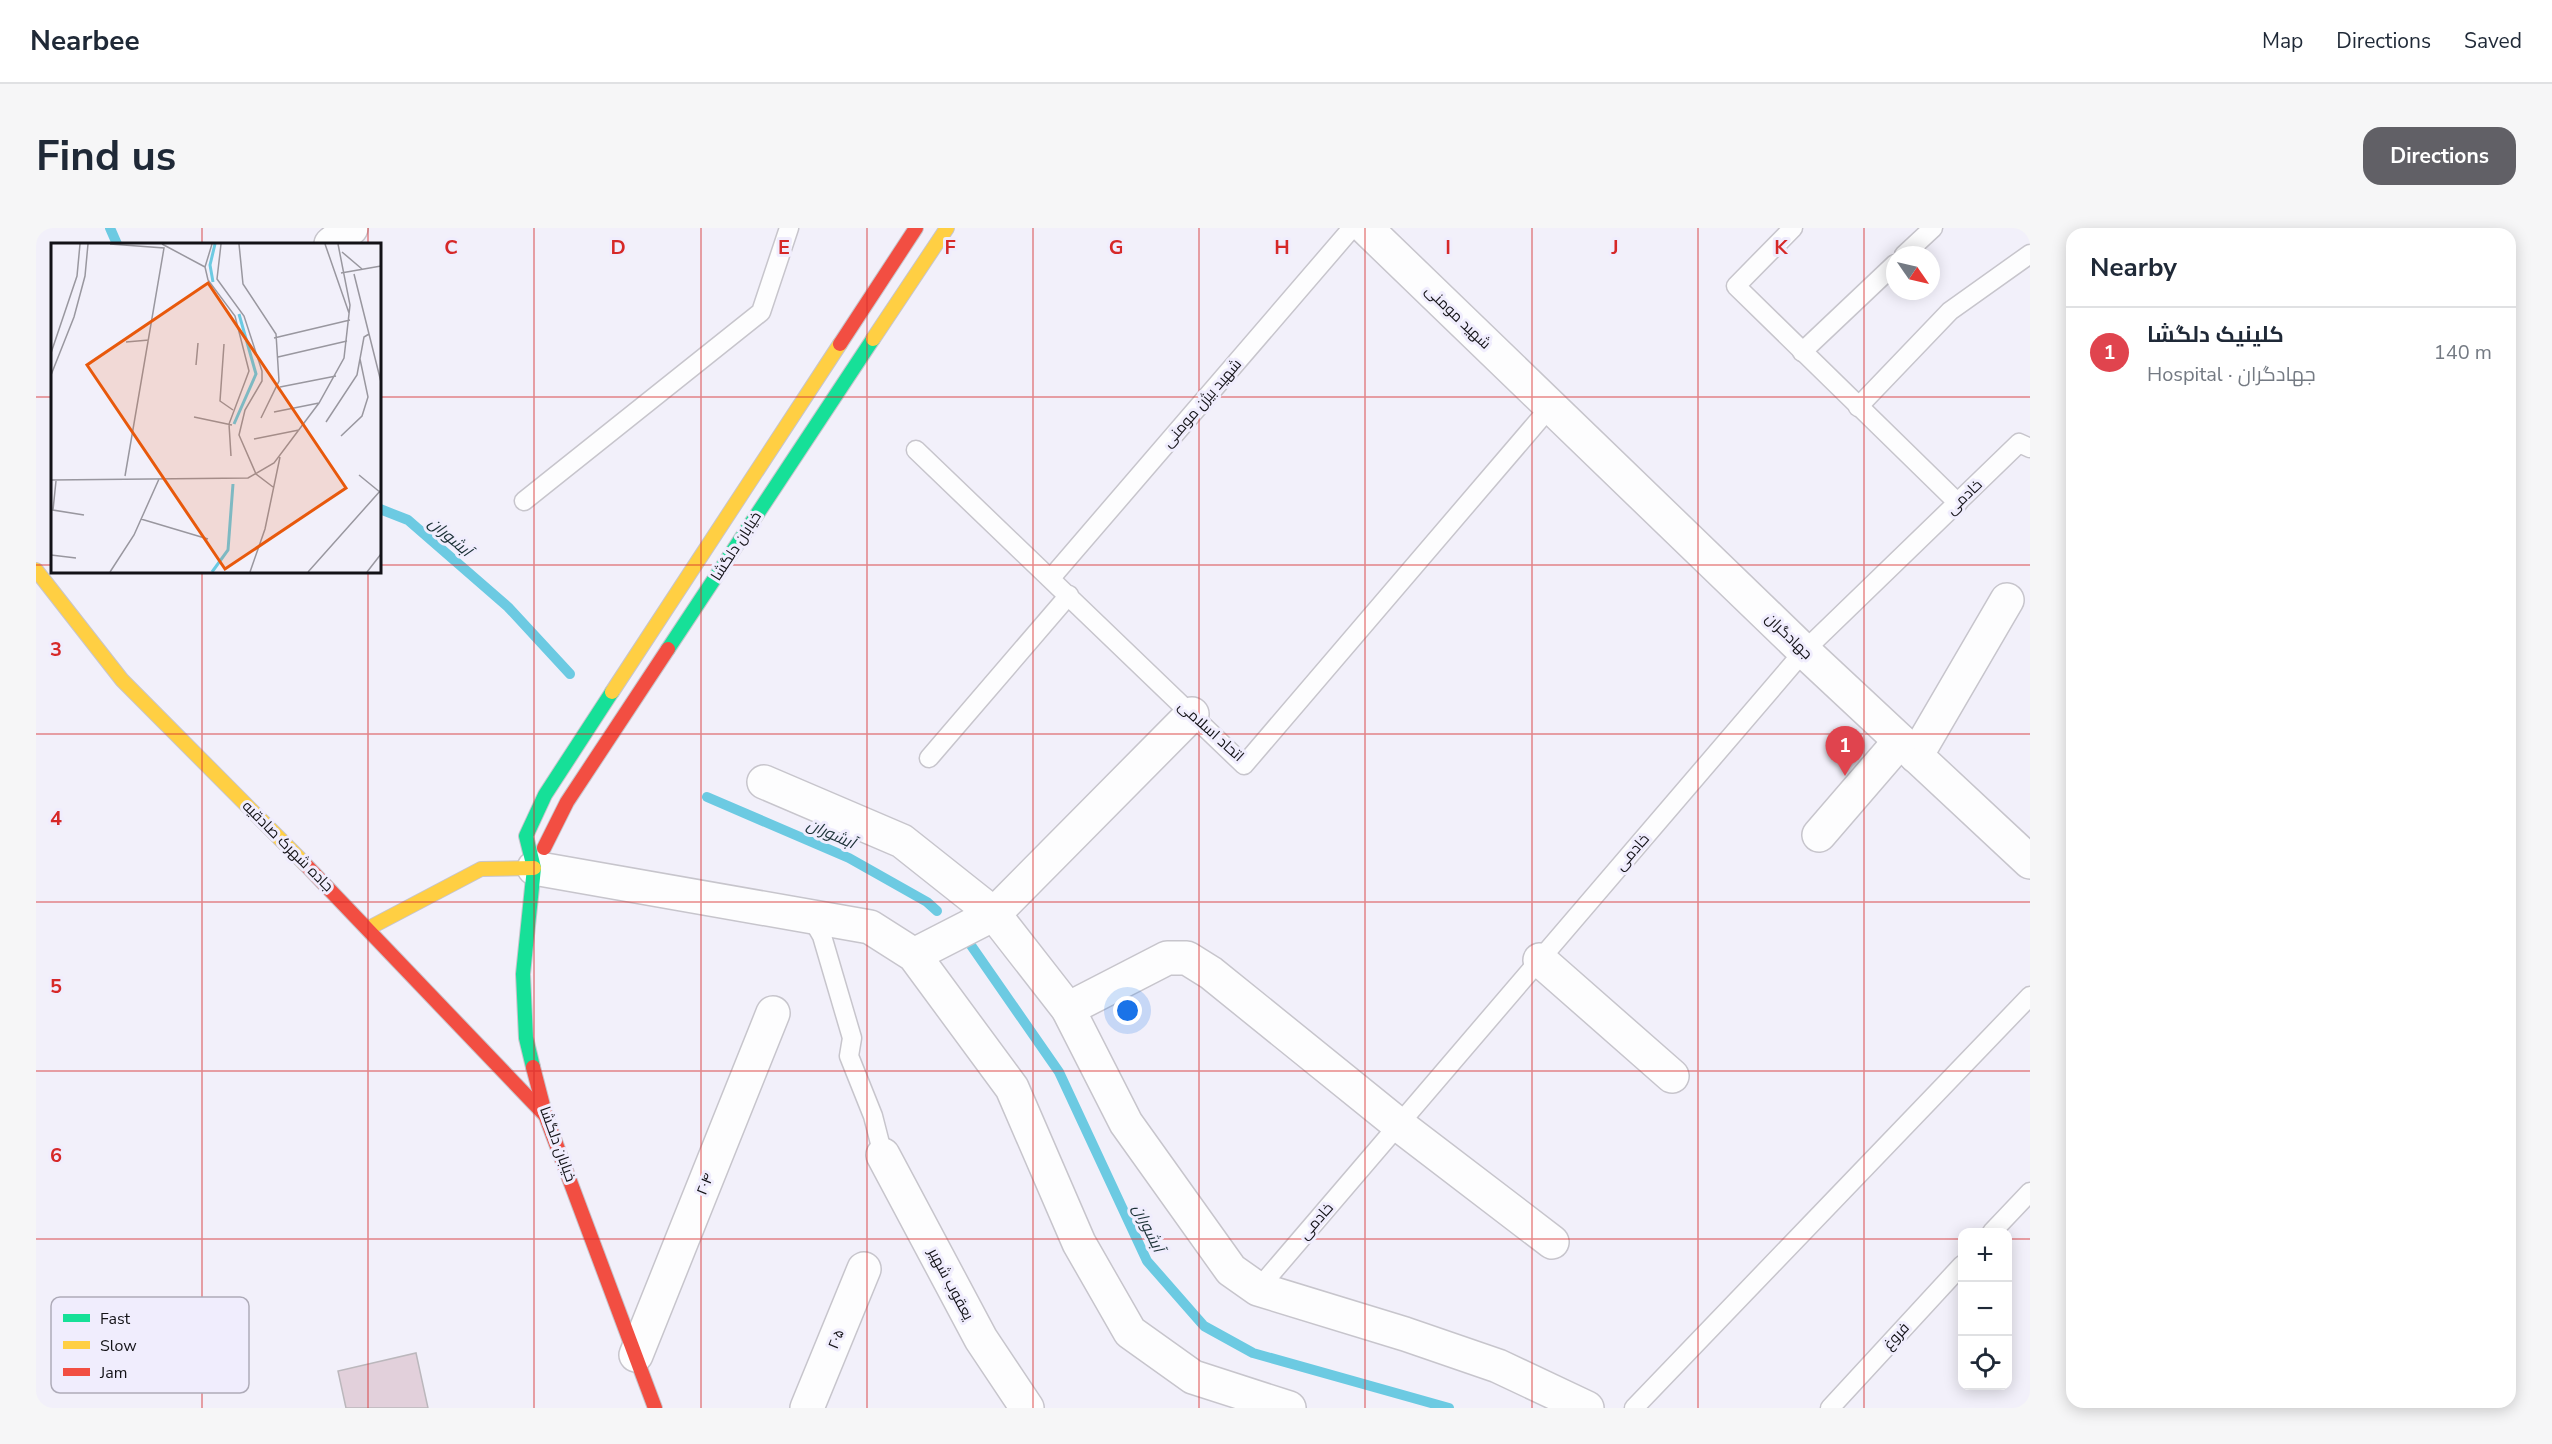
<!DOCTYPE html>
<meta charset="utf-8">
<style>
:root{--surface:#fff;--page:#f6f6f7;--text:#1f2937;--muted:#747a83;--line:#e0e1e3;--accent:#616066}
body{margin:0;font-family:"Nunito Sans",Cairo,sans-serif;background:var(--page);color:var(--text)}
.controls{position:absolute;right:18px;bottom:18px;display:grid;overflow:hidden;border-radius:12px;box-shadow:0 3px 15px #0003}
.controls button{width:54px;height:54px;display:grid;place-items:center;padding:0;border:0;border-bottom:2px solid var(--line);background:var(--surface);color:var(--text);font:30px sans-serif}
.compass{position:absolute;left:1850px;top:18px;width:54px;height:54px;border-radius:50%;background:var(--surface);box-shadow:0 3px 15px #0003;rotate:124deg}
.you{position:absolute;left:1092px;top:783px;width:21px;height:21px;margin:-15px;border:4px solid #fff;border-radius:50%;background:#1a73e8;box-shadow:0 0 0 9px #1a73e833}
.badge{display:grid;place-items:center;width:39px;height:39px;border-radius:50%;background:var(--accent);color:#fff;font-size:20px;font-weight:700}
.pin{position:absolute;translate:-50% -50px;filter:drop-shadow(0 2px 3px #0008)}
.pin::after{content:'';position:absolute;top:32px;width:21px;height:18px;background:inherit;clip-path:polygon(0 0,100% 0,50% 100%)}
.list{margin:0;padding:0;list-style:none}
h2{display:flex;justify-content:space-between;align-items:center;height:78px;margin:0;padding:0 24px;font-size:26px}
h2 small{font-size:20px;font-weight:400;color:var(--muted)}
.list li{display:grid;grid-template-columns:39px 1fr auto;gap:18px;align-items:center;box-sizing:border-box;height:90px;padding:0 24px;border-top:2px solid var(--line)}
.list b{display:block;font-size:22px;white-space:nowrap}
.list p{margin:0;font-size:20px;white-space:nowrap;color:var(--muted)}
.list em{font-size:20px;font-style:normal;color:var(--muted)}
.icon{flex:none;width:33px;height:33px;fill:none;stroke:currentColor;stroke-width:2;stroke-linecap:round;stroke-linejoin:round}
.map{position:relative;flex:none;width:1994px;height:1180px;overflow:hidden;border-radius:18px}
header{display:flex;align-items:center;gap:36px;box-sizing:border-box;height:84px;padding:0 30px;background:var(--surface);border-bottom:2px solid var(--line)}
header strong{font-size:28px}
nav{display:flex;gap:33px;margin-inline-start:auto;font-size:21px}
.intro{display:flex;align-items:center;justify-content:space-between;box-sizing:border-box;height:144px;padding:0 36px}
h1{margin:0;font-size:42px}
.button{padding:15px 27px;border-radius:18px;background:var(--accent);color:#fff;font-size:21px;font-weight:700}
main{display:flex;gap:36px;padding:0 36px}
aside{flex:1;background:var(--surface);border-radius:18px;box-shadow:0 3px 15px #0003}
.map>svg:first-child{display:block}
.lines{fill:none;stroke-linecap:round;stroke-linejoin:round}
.stream{stroke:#6ccae2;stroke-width:10}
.building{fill:#e2d0db;stroke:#bbb7bc;stroke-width:1.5}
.lane-casing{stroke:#c7c5cc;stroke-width:21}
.street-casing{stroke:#c7c5cc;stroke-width:36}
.fast-casing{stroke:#c7c5cc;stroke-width:16}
.slow-casing{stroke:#c7c5cc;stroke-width:16}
.jam-casing{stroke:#c7c5cc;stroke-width:16}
.lane{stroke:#fdfdfe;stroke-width:18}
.street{stroke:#fdfdfe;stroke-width:33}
.fast{stroke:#16e098;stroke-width:14}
.slow{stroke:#ffcf43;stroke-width:14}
.jam{stroke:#f24e42;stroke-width:14}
.grid{fill:none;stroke:#d62828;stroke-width:1.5;stroke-opacity:0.55}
.labels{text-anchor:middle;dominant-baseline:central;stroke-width:6;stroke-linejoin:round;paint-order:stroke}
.street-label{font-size:15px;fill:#131217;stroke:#f0edfd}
.water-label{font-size:16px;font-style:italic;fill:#1a3035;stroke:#f0edfd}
.inset-river{fill:none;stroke:#6ccae2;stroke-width:3}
.inset-road{fill:none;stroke:#99979f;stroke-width:1.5}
.view{fill:#e8590c;fill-opacity:0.15;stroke:#e8590c;stroke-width:3}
.inset-edge{fill:none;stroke:#131217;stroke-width:3}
.key{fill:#f0edfd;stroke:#aeabb8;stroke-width:1.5}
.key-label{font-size:16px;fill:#131217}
.grid-label{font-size:20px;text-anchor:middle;font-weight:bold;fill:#d62828;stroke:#f0edfd;stroke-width:6;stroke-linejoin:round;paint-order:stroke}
</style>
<header>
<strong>Nearbee</strong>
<nav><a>Map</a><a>Directions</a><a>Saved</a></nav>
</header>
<div class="intro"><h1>Find us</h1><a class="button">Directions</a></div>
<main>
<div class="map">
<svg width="1994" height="1180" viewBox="0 0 1994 1180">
<rect width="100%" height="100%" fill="#f2f0fa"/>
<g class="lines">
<!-- stream -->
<g class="stream">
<path d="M 74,0 L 81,16"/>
<path d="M 344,281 L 372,292 L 472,379 L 534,446"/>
<path d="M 671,569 L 813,630 L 891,674 L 901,683"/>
<path d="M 932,713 L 1023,844 L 1111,1033 L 1168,1098 L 1217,1125 L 1413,1180"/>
</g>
</g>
<!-- building -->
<path class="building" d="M 380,1125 L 392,1180 L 310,1180 L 302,1143 Z"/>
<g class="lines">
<defs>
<g id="lane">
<path d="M 1757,0 L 1700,58 L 1922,275"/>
<path d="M 1868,27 L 1897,0"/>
<path d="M 1766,124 L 1859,36"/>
<path d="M 1822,179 L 1914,83 L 1994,26"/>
<path d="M 880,222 L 1208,537 L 1515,178"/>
<path d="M 488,273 L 725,84 L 753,0"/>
<path d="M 1015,350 L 1316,0"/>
<path d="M 893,530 L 1033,367"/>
<path d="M 775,689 L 786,708 L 816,810 L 813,828 L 837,888 L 847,927"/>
<path d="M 1956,1004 L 1994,964"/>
<path d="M 1222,1061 L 1768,423 L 1983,215 L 1994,220"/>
<path d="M 1598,1180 L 1994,768"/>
<path d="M 1794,1180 L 1926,1037"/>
</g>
<g id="street">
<path d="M 1330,0 L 1768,423 L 1994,634"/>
<path d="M 295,16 L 315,0"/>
<path d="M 1880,528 L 1971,372"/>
<path d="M 728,554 L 866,613 L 958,686 L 1032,781 L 1090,895 L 1195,1042 L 1222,1061 L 1369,1106 L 1462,1138 L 1551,1180"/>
<path d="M 1783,607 L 1864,513"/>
<path d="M 498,640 L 834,699 L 878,727 L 976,860 L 1043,1015 L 1094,1104 L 1157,1149 L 1253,1180"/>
<path d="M 878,727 L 958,686 L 1156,486"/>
<path d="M 1504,732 L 1636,848"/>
<path d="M 1032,781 L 1131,730 L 1151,730 L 1175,745 L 1363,897 L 1516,1014"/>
<path d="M 847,927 L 945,1111 L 991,1180"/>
<path d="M 600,1127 L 737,785"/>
<path d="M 771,1180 L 828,1041"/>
</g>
<g id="fast">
<path d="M 632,421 L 837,111"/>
<path d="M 497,839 L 490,810 L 487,746 L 498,640 L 490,608 L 509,567 L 576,464"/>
</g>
<g id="slow">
<path d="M 837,111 L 911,0"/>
<path d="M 0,342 L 86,452 L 269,636"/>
<path d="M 576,464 L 804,116"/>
<path d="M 333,700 L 445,641 L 498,640"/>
</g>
<g id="jam">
<path d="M 804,116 L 880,0"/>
<path d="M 508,620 L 531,574 L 632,421"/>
<path d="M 269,636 L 508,886"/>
<path d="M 497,839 L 510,889 L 619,1180"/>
</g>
</defs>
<!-- lane casing -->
<use href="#lane" class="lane-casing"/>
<!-- street casing -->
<use href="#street" class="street-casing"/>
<!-- fast casing -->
<use href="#fast" class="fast-casing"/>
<!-- slow casing -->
<use href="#slow" class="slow-casing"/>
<!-- jam casing -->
<use href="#jam" class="jam-casing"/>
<!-- lane -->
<use href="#lane" class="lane"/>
<!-- street -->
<use href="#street" class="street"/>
<!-- fast -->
<use href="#fast" class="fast"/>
<!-- slow -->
<use href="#slow" class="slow"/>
<!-- jam -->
<use href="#jam" class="jam"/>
</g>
<!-- grid -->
<path class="grid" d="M 166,0 L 166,16M 332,0 L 332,16M 498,0 L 498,1180M 665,0 L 665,1180M 831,0 L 831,1180M 997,0 L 997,1180M 1163,0 L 1163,1180M 1329,0 L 1329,1180M 1496,0 L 1496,1180M 1662,0 L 1662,1180M 1828,0 L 1828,1180M 0,169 L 16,169M 344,169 L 1994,169M 0,337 L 16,337M 344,337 L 1994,337M 166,344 L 166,1180M 332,344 L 332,1180M 0,506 L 1994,506M 0,674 L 1994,674M 0,843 L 1994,843M 0,1011 L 1926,1011M 1972,1011 L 1994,1011"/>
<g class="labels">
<!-- street labels -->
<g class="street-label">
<text transform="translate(1422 89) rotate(44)">شهید مومنی</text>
<text transform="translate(1166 175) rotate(-49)">شهید بیژن مومنی</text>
<text transform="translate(1928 269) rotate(-44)">خادمی</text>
<text transform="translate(700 318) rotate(-57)">خیابان دلگشا</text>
<text transform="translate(1753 408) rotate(44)">جهادگران</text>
<text transform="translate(1175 503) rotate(42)">اتحاد اسلامی</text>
<text transform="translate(252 618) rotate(45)">جاده شهرک صادقیه</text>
<text transform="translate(1596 624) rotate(-49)">خادمی</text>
<text transform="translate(522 916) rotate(70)">خیابان دلگشا</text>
<text transform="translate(669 956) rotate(-68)">۲۰۴</text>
<text transform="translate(1280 993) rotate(-49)">خادمی</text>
<text transform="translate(915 1056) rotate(62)">یعقوب شهیر</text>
<text transform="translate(1860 1108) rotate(-47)">فروغ</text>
<text transform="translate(800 1111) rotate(-68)">۲۰۵</text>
</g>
<!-- water labels -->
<g class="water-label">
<text transform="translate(414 309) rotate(41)">آبشوران</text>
<text transform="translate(795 606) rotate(24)">آبشوران</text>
<text transform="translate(1112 1000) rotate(64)">آبشوران</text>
</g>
</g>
<!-- overview -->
<g transform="translate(15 15)">
<rect width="330" height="330" fill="#f2f0fa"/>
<path class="inset-river" d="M 162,39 L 159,22 L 164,1M 183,181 L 205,131 L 188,71M 161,329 L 177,307 L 182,241"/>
<path class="inset-road" d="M 59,1 L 113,5 L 74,233M 111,1 L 154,24M 161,1 L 154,24 L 157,37 L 184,73 L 198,128 L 178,181 L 180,213M 170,1 L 166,36 L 193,73 L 211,128 L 211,138 L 194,167 L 188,192 L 205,231 L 222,244M 188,1 L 192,41 L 225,91 L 228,138 L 210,175M 274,1 L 298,70M 291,9 L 311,26M 290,30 L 330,23M 303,31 L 330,139M 223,95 L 299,77M 75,99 L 98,97M 173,101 L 169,158 L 182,167M 0,110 L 26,33 L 29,1M 227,114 L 296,98M 145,122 L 147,100M 0,132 L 23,74 L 34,33 L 37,1M 229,144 L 285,133M 223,169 L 268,160M 143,174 L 181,182M 275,179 L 306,132 L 313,94 L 318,91M 290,193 L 311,173 L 317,154 L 309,116M 203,196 L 248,187M 308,232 L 330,250M 0,237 L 197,235 L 223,220 L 268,160 L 293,115 L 299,62 L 287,1M 5,238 L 2,267 L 33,272M 90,276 L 157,296M 0,312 L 25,315M 59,329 L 83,292 L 108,236M 199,329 L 214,286 L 229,214M 257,329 L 330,247M 316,329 L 330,311"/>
<path class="view" d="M 157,40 L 295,245 L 174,326 L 36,122 Z"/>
<rect width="330" height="330" class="inset-edge"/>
</g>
<!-- legend -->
<rect x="15" y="1069" width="198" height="96" rx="9" class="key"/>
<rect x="27" y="1086" width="27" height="8" fill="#16e098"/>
<rect x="27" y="1113" width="27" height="8" fill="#ffcf43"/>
<rect x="27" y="1140" width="27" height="8" fill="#f24e42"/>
<g class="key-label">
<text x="64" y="1096">Fast</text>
<text x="64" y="1123">Slow</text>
<text x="64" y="1150">Jam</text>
</g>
<g class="grid-label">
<text x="415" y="26">C</text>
<text x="582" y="26">D</text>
<text x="748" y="26">E</text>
<text x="914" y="26">F</text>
<text x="1080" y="26">G</text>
<text x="1246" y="26">H</text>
<text x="1412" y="26">I</text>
<text x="1579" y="26">J</text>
<text x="1745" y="26">K</text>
<text x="20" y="428">3</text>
<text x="20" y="597">4</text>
<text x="20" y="765">5</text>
<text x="20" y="934">6</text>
</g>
</svg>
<div class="controls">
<button>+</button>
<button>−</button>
<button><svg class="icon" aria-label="locate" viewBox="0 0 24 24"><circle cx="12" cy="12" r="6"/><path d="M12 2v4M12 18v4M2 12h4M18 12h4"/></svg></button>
</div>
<svg class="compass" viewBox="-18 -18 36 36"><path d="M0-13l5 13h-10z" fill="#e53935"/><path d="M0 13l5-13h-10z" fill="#747a83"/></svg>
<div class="you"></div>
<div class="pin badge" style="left:1809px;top:548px;background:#e0444e">1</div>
</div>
<aside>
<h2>Nearby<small></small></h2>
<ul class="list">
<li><span class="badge" style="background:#e0444e">1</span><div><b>کلینیک دلگشا</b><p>Hospital · جهادگران</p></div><em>140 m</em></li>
</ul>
</aside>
</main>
